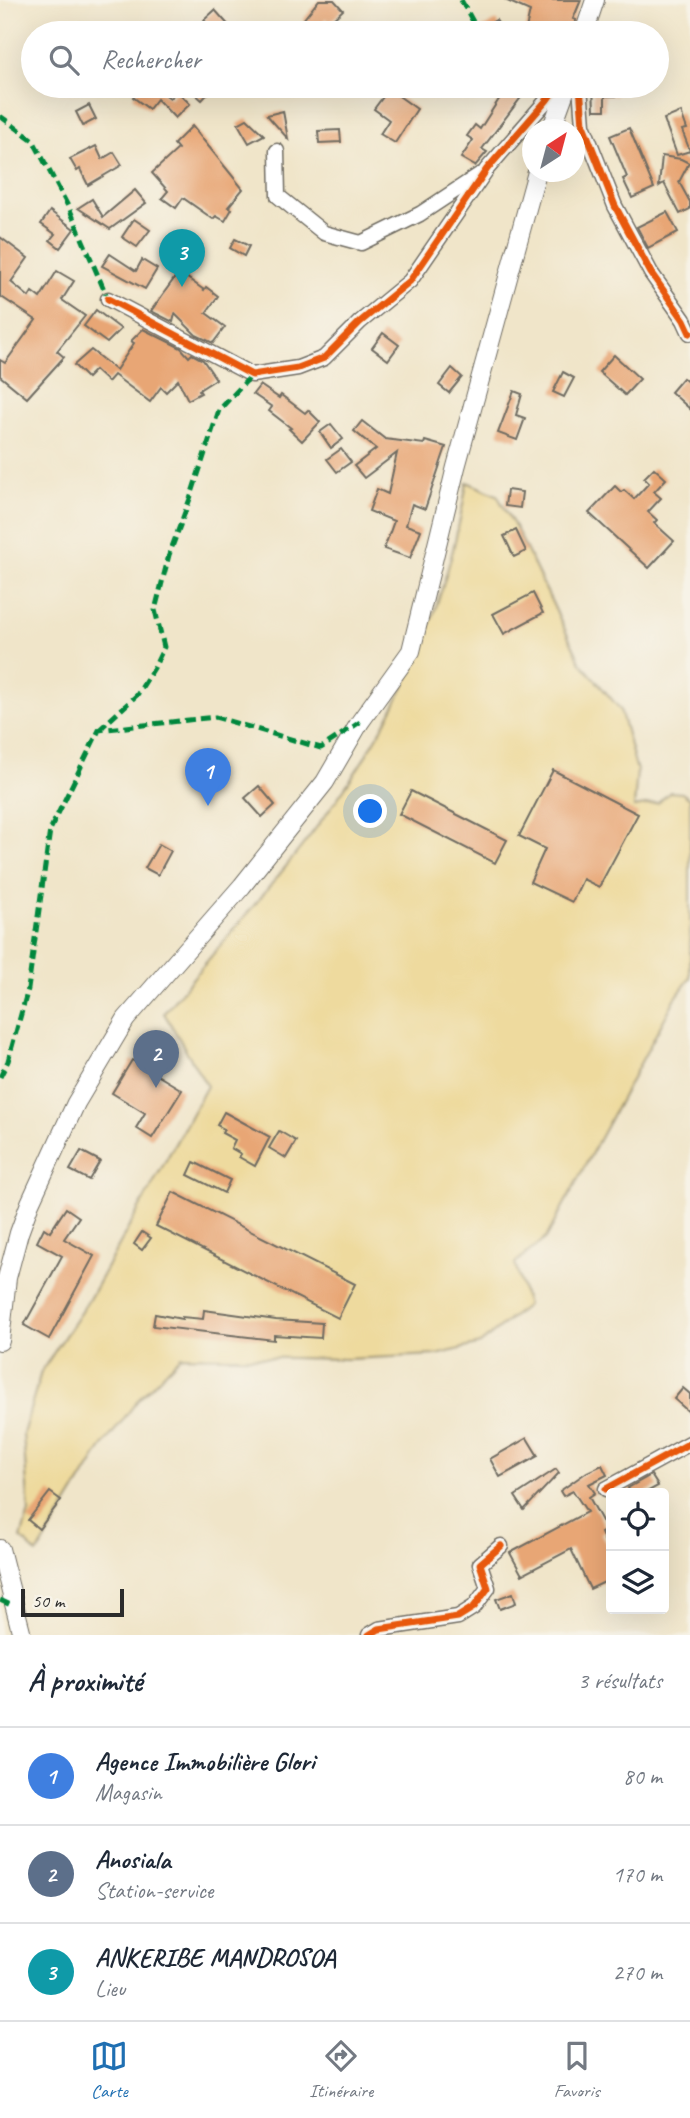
<!DOCTYPE html>
<html lang="fr">
<meta charset="utf-8">
<style>
:root{--surface:#fff;--page:#f6f6f7;--text:#1f2937;--muted:#747a83;--line:#e0e1e3;--accent:#1f6fb2}
body{margin:0;font-family:Caveat,sans-serif;background:var(--page);color:var(--text)}
.controls{position:absolute;right:21px;bottom:21px;display:grid;overflow:hidden;border-radius:7px;box-shadow:0 7px 28px #0002}
.controls button{width:63px;height:63px;display:grid;place-items:center;padding:0;border:0;border-bottom:2px solid var(--line);background:var(--surface);color:var(--text);font:35px sans-serif}
.compass{position:absolute;left:522px;top:119px;width:63px;height:63px;border-radius:50%;background:var(--surface);box-shadow:0 7px 28px #0002;rotate:36deg}
.scale{position:absolute;left:21px;bottom:18px;width:103px;box-sizing:border-box;padding-left:7px;border:4px solid #2b2b2b;border-top:0;font-size:19px;line-height:24px;white-space:nowrap;color:#2b2b2b;-webkit-text-stroke:5px #f7f3e8;paint-order:stroke}
.you{position:absolute;left:371px;top:812px;width:24px;height:24px;margin:-18px;border:5px solid #fff;border-radius:50%;background:#1a73e8;box-shadow:0 0 0 10px #1a73e833}
.badge{display:grid;place-items:center;width:46px;height:46px;border-radius:50%;background:var(--accent);color:#fff;font-size:23px;font-weight:700}
.pin{position:absolute;translate:-50% -58px;filter:drop-shadow(0 2px 4px #0008)}
.pin::after{content:'';position:absolute;top:37px;width:24px;height:21px;background:inherit;clip-path:polygon(0 0,100% 0,50% 100%)}
.list{margin:0;padding:0;list-style:none}
h2{display:flex;justify-content:space-between;align-items:center;height:91px;margin:0;padding:0 28px;font-size:30px}
h2 small{font-size:23px;font-weight:400;color:var(--muted)}
.list li{display:grid;grid-template-columns:46px 1fr auto;gap:21px;align-items:center;box-sizing:border-box;height:98px;padding:0 28px;border-top:2px solid var(--line)}
.list b{display:block;font-size:26px;white-space:nowrap}
.list p{margin:0;font-size:23px;white-space:nowrap;color:var(--muted)}
.list em{font-size:23px;font-style:normal;color:var(--muted)}
.icon{flex:none;width:38px;height:38px;fill:none;stroke:currentColor;stroke-width:2;stroke-linecap:round;stroke-linejoin:round}
.map{position:relative;flex:none;width:690px;height:1635px;overflow:hidden}
.search{position:absolute;background:var(--surface);box-shadow:0 7px 28px #0002;left:21px;right:21px;top:21px;height:77px;display:flex;align-items:center;gap:18px;box-sizing:border-box;padding:0 24px;border-radius:38px;color:var(--muted);font-size:26px}
.sheet{height:385px;background:var(--surface)}
nav{display:flex;justify-content:space-around;align-items:center;box-sizing:border-box;height:98px;border-top:2px solid var(--line);background:var(--surface);font-size:19px;color:var(--muted)}
nav a{display:grid;justify-items:center;gap:4px}
nav .on{color:var(--accent)}
.map>svg:first-child{display:block}
.sand{fill:#eeda9e;stroke:#8c8264;stroke-width:2}
.building{fill:#e8a674}
.lines{fill:none;stroke-linecap:round;stroke-linejoin:round}
.minor-casing{stroke:#706c62;stroke-width:17}
.major-casing{stroke:#706c62;stroke-width:20}
.minor{stroke:#fff;stroke-width:14}
.major{stroke:#fff;stroke-width:18}
.quiet{stroke:#00873e;stroke-width:5;stroke-dasharray:10 5;stroke-linecap:butt}
.cycleway-casing{stroke:#f7f3e8;stroke-width:11}
.cycleway{stroke:#e8590c;stroke-width:7}
</style>
<div class="map">
<svg width="690" height="1635" viewBox="0 0 690 1635">
<rect width="100%" height="100%" fill="#f7f3e8"/>
<filter id="ink" filterUnits="userSpaceOnUse"><feTurbulence type="fractalNoise" baseFrequency=".0143" numOctaves="2"/><feDisplacementMap in="SourceGraphic" scale="14" xChannelSelector="R" yChannelSelector="G"/><feConvolveMatrix kernelMatrix="1 2 1 2 8 2 1 2 1" color-interpolation-filters="sRGB"/></filter>
<filter id="wash" filterUnits="userSpaceOnUse"><feTurbulence type="fractalNoise" baseFrequency=".00686" numOctaves="4" result="noise"/><feDisplacementMap in="SourceGraphic" scale="28" xChannelSelector="R" yChannelSelector="G"/><feGaussianBlur stdDeviation="1.57" result="paint"/><feColorMatrix in="noise" values="0 0 0 0 0 0 0 0 0 0 0 0 0 0 0 0 0 1.4 0 .05"/><feComposite in="paint" operator="in"/></filter>
<g filter="url(#wash)">
<rect width="100%" height="100%" fill="#f0e5c9"/>
<!-- sand -->
<path class="sand" d="M 467,482 L 497,495 L 518,532 L 581,663 L 620,709 L 637,771 L 634,807 L 658,803 L 670,792 L 682,793 L 690,799 L 690,978 L 675,999 L 546,1238 L 515,1263 L 527,1305 L 480,1344 L 436,1355 L 347,1359 L 181,1356 L 138,1400 L 100,1450 L 37,1554 L 21,1538 L 29,1512 L 23,1434 L 41,1372 L 88,1301 L 207,1086 L 164,1013 C 238,922 325,830 383,727 C 425,652 453,567 467,482 Z"/>
<g id="blocks">
<!-- building -->
<g class="building">
<path d="M 319,0 L 334,0 L 343,10 L 330,22 L 326,18 L 316,30 L 303,20 Z"/>
<path d="M 505,0 L 581,0 L 573,19 L 576,20 L 573,33 L 525,33 L 530,11 Z"/>
<path d="M 215,10 L 231,28 L 225,33 L 215,33 L 204,20 Z"/>
<path d="M 496,20 L 504,33 L 475,33 Z"/>
<path d="M 141,86 L 153,86 L 170,98 L 177,91 L 190,104 L 175,118 L 157,99 L 149,109 L 133,97 Z"/>
<path d="M 199,86 L 215,86 L 202,100 L 193,92 Z"/>
<path d="M 494,86 L 527,86 L 520,95 L 522,96 L 482,149 L 487,152 L 475,166 L 461,158 L 473,140 L 467,136 L 475,125 L 480,129 L 503,93 Z"/>
<path d="M 593,86 L 616,86 L 616,96 L 605,96 L 605,110 L 594,110 Z"/>
<path d="M 389,89 L 417,109 L 395,143 L 380,134 L 389,120 L 374,109 Z"/>
<path d="M 89,105 L 96,119 L 83,126 L 76,112 Z"/>
<path d="M 283,111 L 288,139 L 267,115 Z"/>
<path d="M 681,112 L 687,129 L 682,130 L 690,151 L 677,155 L 664,119 Z"/>
<path d="M 247,119 L 264,135 L 249,143 L 238,124 Z"/>
<path d="M 192,126 L 243,189 L 228,207 L 232,209 L 225,221 L 216,216 L 213,219 L 183,198 L 176,208 L 162,198 L 168,191 L 152,173 L 178,149 L 174,144 Z"/>
<path d="M 629,128 L 654,188 L 632,198 L 623,179 L 627,177 L 610,136 Z"/>
<path d="M 340,130 L 341,142 L 319,143 L 318,131 Z"/>
<path d="M 96,146 L 102,159 L 114,152 L 122,165 L 88,185 L 80,169 L 77,171 L 70,159 Z"/>
<path d="M 662,156 L 681,159 L 689,163 L 679,182 L 690,202 L 690,209 L 680,214 L 664,183 L 659,186 Z"/>
<path d="M 135,190 L 146,203 L 110,229 L 78,208 L 92,199 L 103,217 Z"/>
<path d="M 50,211 L 74,229 L 60,248 L 50,240 L 55,234 L 41,224 Z"/>
<path d="M 667,212 L 678,232 L 648,248 L 637,227 Z"/>
<path d="M 134,219 L 150,230 L 137,247 L 122,237 Z"/>
<path d="M 0,237 L 28,258 L 11,282 L 29,297 L 32,292 L 40,298 L 57,271 L 74,281 L 62,300 L 85,316 L 57,351 L 64,357 L 27,398 L 0,376 L 0,360 L 5,363 L 36,320 L 0,296 Z"/>
<path d="M 235,239 L 249,246 L 244,256 L 230,248 Z"/>
<path d="M 110,254 L 136,271 L 142,260 L 157,269 L 145,289 L 102,266 Z"/>
<path d="M 179,272 L 204,290 L 206,287 L 218,296 L 206,313 L 225,327 L 213,343 L 196,335 L 175,314 L 173,322 L 151,311 Z"/>
<path d="M 96,310 L 121,329 L 107,343 L 84,326 Z"/>
<path d="M 143,329 L 181,348 L 189,357 L 192,354 L 203,360 L 216,379 L 199,390 L 201,393 L 188,400 L 178,380 L 166,392 L 161,387 L 150,402 L 114,375 L 108,382 L 95,370 L 87,378 L 74,365 L 91,350 L 116,370 L 134,343 L 131,341 Z"/>
<path d="M 383,333 L 399,345 L 388,360 L 372,348 Z"/>
<path d="M 614,355 L 640,379 L 625,395 L 599,372 Z"/>
<path d="M 452,368 L 462,377 L 449,393 L 439,385 Z"/>
<path d="M 563,372 L 574,378 L 564,397 L 553,392 Z"/>
<path d="M 683,378 L 690,384 L 690,409 L 671,392 Z"/>
<path d="M 260,385 L 279,398 L 281,395 L 305,413 L 308,410 L 320,422 L 302,441 L 289,429 L 291,428 L 269,411 L 272,407 L 253,394 Z"/>
<path d="M 514,391 L 522,394 L 516,415 L 525,418 L 517,440 L 498,433 Z"/>
<path d="M 362,421 L 385,439 L 424,444 L 425,441 L 446,447 L 425,509 L 412,504 L 406,525 L 421,530 L 410,558 L 384,549 L 394,521 L 369,511 L 377,489 L 388,494 L 397,453 L 364,478 L 354,466 L 376,449 L 354,431 Z"/>
<path d="M 331,424 L 343,439 L 331,448 L 320,432 Z"/>
<path d="M 341,449 L 351,462 L 337,472 L 327,459 Z"/>
<path d="M 654,468 L 666,479 L 654,492 L 661,498 L 648,512 L 657,520 L 654,523 L 674,541 L 649,568 L 589,513 L 615,486 L 621,492 L 624,490 L 634,499 L 649,483 L 644,478 Z"/>
<path d="M 507,490 L 522,492 L 520,508 L 505,506 Z"/>
<path d="M 516,530 L 526,551 L 514,557 L 504,536 Z"/>
<path d="M 533,593 L 543,613 L 504,634 L 493,614 Z"/>
<path d="M 553,770 L 638,814 L 599,887 L 583,879 L 572,902 L 530,882 L 545,849 L 519,836 Z"/>
<path d="M 259,786 L 275,805 L 262,817 L 245,798 Z"/>
<path d="M 411,791 L 507,840 L 495,863 L 399,814 Z"/>
<path d="M 159,844 L 171,851 L 158,875 L 145,868 Z"/>
<path d="M 132,1060 L 182,1090 L 152,1138 L 136,1128 L 145,1113 L 112,1093 Z"/>
<path d="M 224,1112 L 270,1137 L 255,1166 L 239,1157 L 241,1154 L 231,1148 L 235,1140 L 222,1133 L 224,1129 L 217,1125 Z"/>
<path d="M 279,1131 L 296,1141 L 286,1158 L 269,1148 Z"/>
<path d="M 81,1151 L 100,1161 L 89,1180 L 70,1170 Z"/>
<path d="M 194,1162 L 230,1180 L 224,1193 L 188,1175 Z"/>
<path d="M 173,1192 L 355,1284 L 338,1318 L 156,1226 Z"/>
<path d="M 66,1208 L 79,1217 L 64,1239 L 94,1256 L 49,1339 L 24,1325 L 62,1256 L 37,1242 L 44,1228 L 50,1232 Z"/>
<path d="M 142,1232 L 151,1238 L 142,1250 L 134,1244 Z"/>
<path d="M 204,1310 L 276,1320 L 322,1323 L 321,1338 L 274,1335 L 274,1340 L 153,1326 L 155,1314 L 182,1319 L 182,1317 L 203,1319 Z"/>
<path d="M 683,1388 L 690,1394 L 690,1413 L 674,1399 Z"/>
<path d="M 527,1438 L 538,1456 L 500,1477 L 490,1459 Z"/>
<path d="M 602,1465 L 607,1475 L 589,1484 L 595,1493 L 589,1497 L 607,1530 L 601,1533 L 611,1555 L 611,1579 L 590,1589 L 571,1549 L 522,1575 L 510,1553 L 587,1512 L 573,1491 L 563,1496 L 560,1491 L 587,1472 Z"/>
<path d="M 556,1469 L 559,1473 L 524,1510 L 515,1496 Z"/>
<path d="M 651,1475 L 658,1486 L 645,1493 L 631,1493 L 628,1488 Z"/>
<path d="M 50,1492 L 61,1500 L 39,1529 L 28,1520 Z"/>
<path d="M 513,1593 L 516,1603 L 500,1609 L 496,1599 Z"/>
</g>
</g>
</g>
<g filter="url(#ink)">
<use href="#blocks" fill-opacity="0" stroke="#706c62" stroke-width="2"/>
<g class="lines">
<defs>
<g id="minor">
<path d="M 580,86 L 583,125 L 615,206 L 651,273 L 684,320 L 690,333"/>
<path d="M 277,151 L 278,196 L 324,233 L 361,243 L 420,214 L 479,175"/>
<path d="M 108,299 L 252,375 L 298,368 L 324,358 L 360,322 L 410,281 L 487,169 L 547,100 L 557,86"/>
<path d="M 606,1489 L 690,1443"/>
<path d="M 369,1635 L 379,1629 L 458,1617 L 474,1607 L 488,1588 L 480,1564 L 501,1546"/>
</g>
<g id="major">
<path d="M 584,33 L 595,0"/>
<path d="M 551,130 L 567,86"/>
<path d="M 0,1341 L 7,1278 L 19,1233 L 30,1203 L 76,1103 L 126,1019 L 242,886 L 325,782 L 360,722 L 411,651 L 456,467 L 537,172"/>
<path d="M 0,1549 L 22,1635"/>
</g>
</defs>
<!-- minor casing -->
<use href="#minor" class="minor-casing"/>
<!-- major casing -->
<use href="#major" class="major-casing"/>
<!-- minor -->
<use href="#minor" class="minor"/>
<!-- major -->
<use href="#major" class="major"/>
<!-- quiet -->
<g class="quiet">
<path d="M 461,0 L 476,27"/>
<path d="M 0,116 L 33,140 L 70,210 L 108,299"/>
<path d="M 99,730 L 137,695 L 154,668 L 164,647 L 155,610 L 169,555 L 191,496 L 219,410 L 252,375"/>
<path d="M 0,1077 L 8,1061 L 28,989 L 50,830 L 99,730 L 215,717 L 321,748 L 360,722"/>
<path d="M 0,1600 L 13,1606"/>
</g>
<defs>
<g id="cycleway">
<path d="M 580,86 L 583,125 L 615,206 L 651,273 L 684,320 L 690,333"/>
<path d="M 108,299 L 252,375 L 298,368 L 324,358 L 360,322 L 410,281 L 487,169 L 547,100 L 557,86"/>
<path d="M 606,1489 L 690,1443"/>
<path d="M 369,1635 L 379,1629 L 458,1617 L 474,1607 L 488,1588 L 480,1564 L 501,1546"/>
</g>
</defs>
<!-- cycleway casing -->
<use href="#cycleway" class="cycleway-casing"/>
<!-- cycleway -->
<use href="#cycleway" class="cycleway"/>
</g>
</g>
</svg>
<div class="controls">
<button><svg class="icon" aria-label="locate" viewBox="0 0 24 24"><circle cx="12" cy="12" r="6"/><path d="M12 2v4M12 18v4M2 12h4M18 12h4"/></svg></button>
<button><svg class="icon" aria-label="layers" viewBox="0 0 24 24"><path d="M12 4l9 5-9 5-9-5zM3 14l9 5 9-5"/></svg></button>
</div>
<svg class="compass" viewBox="-18 -18 36 36"><path d="M0-13l5 13h-10z" fill="#e53935"/><path d="M0 13l5-13h-10z" fill="#747a83"/></svg>
<div class="scale">50 m</div>
<div class="you"></div>
<div class="pin badge" style="left:208px;top:806px;background:#3f7fe0">1</div>
<div class="pin badge" style="left:156px;top:1088px;background:#5c6f8a">2</div>
<div class="pin badge" style="left:182px;top:287px;background:#0f9aa8">3</div>
<div class="search"><svg class="icon" aria-label="search" viewBox="0 0 24 24"><circle cx="10" cy="10" r="6"/><path d="M15 15l6 6"/></svg>Rechercher</div>
</div>
<section class="sheet">
<h2>À proximité<small>3 résultats</small></h2>
<ul class="list">
<li><span class="badge" style="background:#3f7fe0">1</span><div><b>Agence Immobilière Glori</b><p>Magasin</p></div><em>80 m</em></li>
<li><span class="badge" style="background:#5c6f8a">2</span><div><b>Anosiala</b><p>Station-service</p></div><em>170 m</em></li>
<li><span class="badge" style="background:#0f9aa8">3</span><div><b>ANKERIBE MANDROSOA</b><p>Lieu</p></div><em>270 m</em></li>
</ul>
</section>
<nav>
<a class="on"><svg class="icon" aria-label="map" viewBox="0 0 24 24"><path d="M3 6l6-2 6 2 6-2v14l-6 2-6-2-6 2zM9 4v14M15 6v14"/></svg>Carte</a>
<a><svg class="icon" aria-label="directions" viewBox="0 0 24 24"><path d="M12 3l9 9-9 9-9-9zM9 14v-3h6M13 9l2 2-2 2"/></svg>Itinéraire</a>
<a><svg class="icon" aria-label="saved" viewBox="0 0 24 24"><path d="M7 4h10v16l-5-4-5 4z"/></svg>Favoris</a>
</nav>
